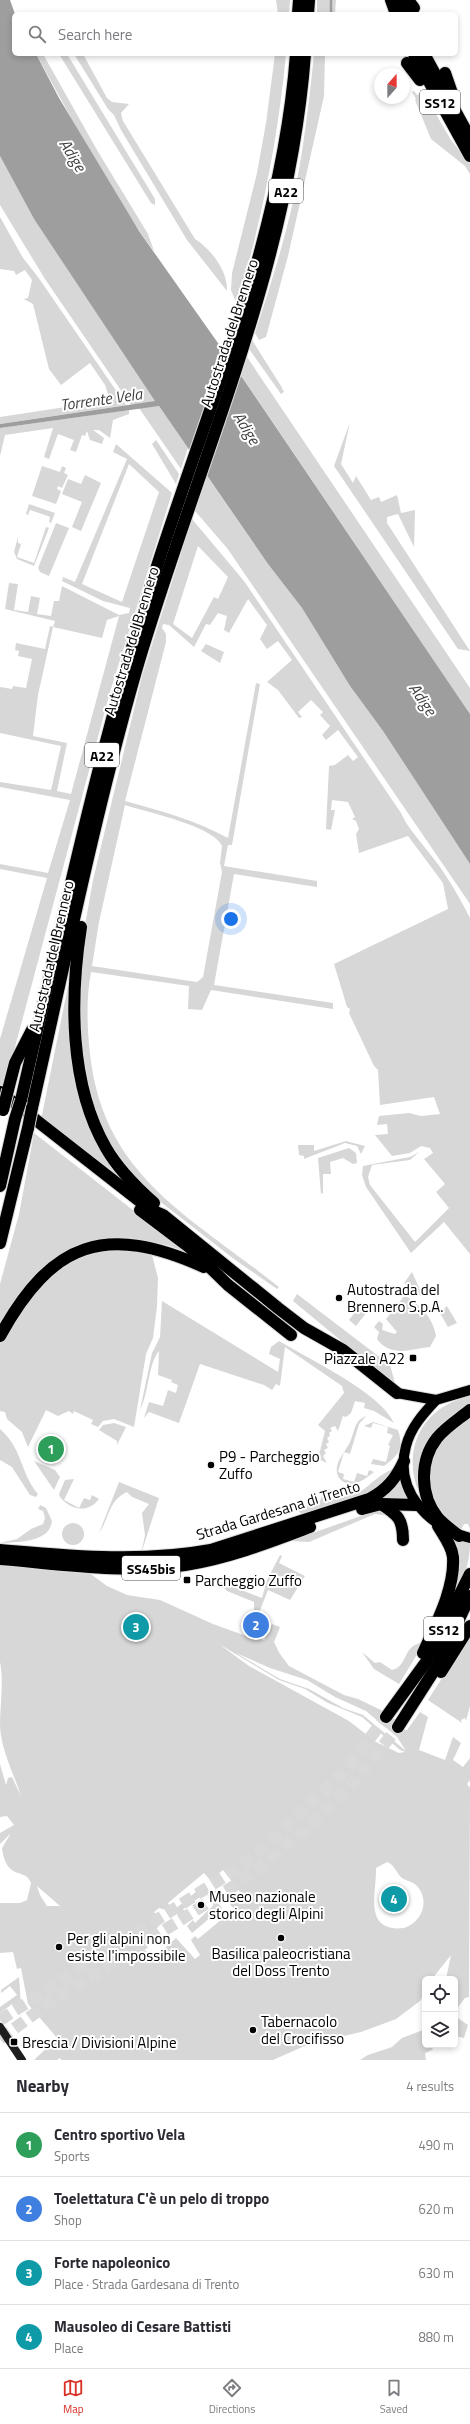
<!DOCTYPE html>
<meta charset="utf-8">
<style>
:root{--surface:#fff;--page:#f7f7f7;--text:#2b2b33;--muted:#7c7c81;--line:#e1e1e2;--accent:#d93025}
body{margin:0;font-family:"Titillium Web",sans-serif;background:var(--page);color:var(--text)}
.controls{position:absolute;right:12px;bottom:12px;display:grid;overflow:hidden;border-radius:6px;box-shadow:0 2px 6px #0003}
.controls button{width:36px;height:36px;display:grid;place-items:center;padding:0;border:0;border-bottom:1px solid var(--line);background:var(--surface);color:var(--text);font:20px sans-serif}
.compass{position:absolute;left:374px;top:68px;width:36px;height:36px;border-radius:50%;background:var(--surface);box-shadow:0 2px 6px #0003;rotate:21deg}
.you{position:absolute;left:231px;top:919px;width:14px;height:14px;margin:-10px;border:3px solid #fff;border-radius:50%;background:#1a73e8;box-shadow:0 0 0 6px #1a73e833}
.badge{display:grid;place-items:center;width:26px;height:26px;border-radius:50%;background:var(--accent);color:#fff;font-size:13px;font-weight:700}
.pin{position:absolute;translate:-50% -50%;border:2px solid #fff;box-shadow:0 1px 4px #0006}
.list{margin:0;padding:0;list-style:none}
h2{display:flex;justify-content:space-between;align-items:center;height:52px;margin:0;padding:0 16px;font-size:17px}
h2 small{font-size:13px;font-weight:400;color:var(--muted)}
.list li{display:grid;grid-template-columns:26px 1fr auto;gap:12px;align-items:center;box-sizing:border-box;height:64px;padding:0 16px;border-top:1px solid var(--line)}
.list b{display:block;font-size:15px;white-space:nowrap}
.list p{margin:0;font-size:13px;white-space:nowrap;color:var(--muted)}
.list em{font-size:13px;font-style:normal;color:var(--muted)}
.icon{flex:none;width:22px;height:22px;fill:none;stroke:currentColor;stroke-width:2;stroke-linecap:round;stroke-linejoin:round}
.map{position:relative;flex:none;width:470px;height:2060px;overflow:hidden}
.search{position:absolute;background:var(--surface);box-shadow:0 2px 6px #0003;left:12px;right:12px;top:12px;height:44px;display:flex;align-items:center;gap:10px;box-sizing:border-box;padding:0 14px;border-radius:6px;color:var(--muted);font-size:15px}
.sheet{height:308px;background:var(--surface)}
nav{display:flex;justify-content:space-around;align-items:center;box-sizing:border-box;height:56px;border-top:1px solid var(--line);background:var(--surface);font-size:11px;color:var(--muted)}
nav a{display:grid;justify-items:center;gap:2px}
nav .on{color:var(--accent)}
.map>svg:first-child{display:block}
.green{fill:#d7d7d7;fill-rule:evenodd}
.water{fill:#9e9e9e}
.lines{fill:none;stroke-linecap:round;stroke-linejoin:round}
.stream{stroke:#9e9e9e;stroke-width:2.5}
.highway-tunnel{stroke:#d9d9d9;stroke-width:12;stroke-dasharray:12 6;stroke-linecap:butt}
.primary-casing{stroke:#dbdbdb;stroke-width:12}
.highway-casing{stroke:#dbdbdb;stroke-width:14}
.secondary{stroke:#1d1d1d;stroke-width:8}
.primary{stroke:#000;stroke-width:10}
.highway{stroke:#000;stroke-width:12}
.highway-bridge-casing{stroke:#dbdbdb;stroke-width:14;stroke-linecap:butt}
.highway-bridge{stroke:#000;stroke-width:12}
.poi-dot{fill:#000;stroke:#fff;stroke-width:1.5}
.labels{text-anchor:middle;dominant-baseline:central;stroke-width:4;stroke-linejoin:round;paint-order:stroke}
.shield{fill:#fff;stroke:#4c4c4c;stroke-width:1}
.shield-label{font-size:14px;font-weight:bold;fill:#000}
.street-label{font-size:15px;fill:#000;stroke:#fff}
.poi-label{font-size:15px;fill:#000;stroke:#fff;text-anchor:start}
.water-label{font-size:16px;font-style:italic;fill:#3f3f3f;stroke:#fff}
</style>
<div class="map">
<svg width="470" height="2060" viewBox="0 0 470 2060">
<rect width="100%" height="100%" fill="#fff"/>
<!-- green -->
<g class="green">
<path d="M 276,0 L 290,0 L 289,14 L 278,14 Z"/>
<path d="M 317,0 L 336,0 L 335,14 L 317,14 Z"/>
<path d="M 36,54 L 43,54 L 97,150 L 148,234 L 154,251 C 108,190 73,120 36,54 Z"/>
<path d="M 59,54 L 67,54 L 155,199 L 155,205 L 151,203 Z"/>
<path d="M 74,54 L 83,54 L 107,98 L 112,102 L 129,104 L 121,113 L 123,121 L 195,239 C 211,249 228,271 227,291 L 187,240 L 121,130 L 114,115 L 108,109 Z"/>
<path d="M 275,54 L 286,54 C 278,140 261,223 237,305 L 231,290 L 232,273 L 257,173 L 266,123 Z"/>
<path d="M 314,54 L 325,54 L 324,96 L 288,256 L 266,337 L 259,340 L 255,333 C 269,290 283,246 293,202 C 303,153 309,103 314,54 Z"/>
<path d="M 414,91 L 417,95 L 423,92 L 451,140 L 470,164 L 470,174 L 465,166 L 431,139 L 415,100 L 416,99 L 412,92 Z"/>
<path d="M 0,156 L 34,219 L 156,401 L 131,405 L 45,279 L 0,205 Z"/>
<path d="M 0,217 L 23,258 L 38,277 L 126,405 L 0,424 L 0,417 L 105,401 L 109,397 L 105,385 L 90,363 L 61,385 L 49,369 L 33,304 L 24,299 L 28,298 L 32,280 L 25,270 L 16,275 L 14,271 L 0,269 Z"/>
<path d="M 252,340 L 281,386 L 284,392 L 281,394 L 249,349 Z"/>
<path d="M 247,357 L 470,688 L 470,714 L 241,375 Z"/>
<path d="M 159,406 L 188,448 L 181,469 L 139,408 Z"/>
<path d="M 129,410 L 129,414 L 113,420 L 110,438 L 99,430 L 93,430 L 104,438 L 102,444 L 90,440 L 87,431 L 85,436 L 82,435 L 76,452 L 70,450 L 74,440 L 58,434 L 49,459 L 44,457 L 53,428 L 5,435 L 0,456 L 0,428 Z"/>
<path d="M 350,422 L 341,464 L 353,483 L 356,476 L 371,500 L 379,497 L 381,502 L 397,495 L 401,513 L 415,510 L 414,547 L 398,514 L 387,517 L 387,523 L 470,651 L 458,649 L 334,466 Z"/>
<path d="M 156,440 L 179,474 L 176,484 L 152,444 Z"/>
<path d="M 116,444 L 172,493 L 110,692 L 3,1092 L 0,1090 L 0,1039 L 47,878 L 0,869 L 0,864 L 48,873 L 70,800 L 0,787 L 0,782 L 51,790 L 61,746 L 0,733 L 0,687 L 12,689 L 13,686 L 26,688 L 32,659 L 18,656 L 19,651 L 15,650 L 16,643 L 45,649 L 50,626 L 53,627 L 55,621 L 5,609 L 9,583 L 18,584 L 14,610 L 28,612 L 31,596 L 40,598 L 37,614 L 51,616 L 54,601 L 59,601 L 62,586 L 119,615 L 129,613 L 130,608 L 103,601 L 62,581 L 63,577 L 75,582 L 127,459 L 113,452 ZM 129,464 L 159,492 L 122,602 L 82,584 ZM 119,616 L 71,794 L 57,791 L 67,743 L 33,736 L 38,695 L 53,627 L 102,638 L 107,620 Z"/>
<path d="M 42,466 L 60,472 L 62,466 L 66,468 L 64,473 L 68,475 L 62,488 L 58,486 L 57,489 L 61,491 L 56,504 L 32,496 Z"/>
<path d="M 85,475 L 101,483 L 81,531 L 72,527 L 82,502 L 62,494 L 68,479 L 81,484 Z"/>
<path d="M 207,476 L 268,564 L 302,608 L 350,686 L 383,731 L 470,864 L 470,904 L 227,548 L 195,511 Z"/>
<path d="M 29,504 L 55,513 L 51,523 L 49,522 L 50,517 L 48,516 L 30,510 L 28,515 L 26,514 Z"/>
<path d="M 192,519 L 244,581 L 401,813 C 408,828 416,836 426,849 C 443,869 458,894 470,918 L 470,1254 L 444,1222 L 411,1253 L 366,1187 L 362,1175 L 363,1166 L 410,1157 L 419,1152 L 410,1160 L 372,1165 L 368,1177 L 370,1185 L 415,1242 L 449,1208 L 436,1192 L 445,1184 L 424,1159 L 433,1153 L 430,1148 L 421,1146 L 410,1153 L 392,1156 L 375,1135 L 388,1134 L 387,1124 L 377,1125 L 379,1116 L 409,1113 L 421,1116 L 440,1114 L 434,1097 L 380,1105 L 378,1070 L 374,1066 L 349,1013 L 350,1009 L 347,1007 L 334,964 L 448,909 L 443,883 L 408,836 L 359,853 L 356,834 L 359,829 L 356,821 L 352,819 L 355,817 L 348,802 L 332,800 L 331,810 L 335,810 L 331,830 L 326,829 L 329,766 L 335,765 L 348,755 L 353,761 L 358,757 L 338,730 L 326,740 L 322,735 L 330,726 L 320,715 L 323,712 L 311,700 L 298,712 L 302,717 L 299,718 L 278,690 L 267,682 L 292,660 L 278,641 L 267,649 L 260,639 L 267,625 L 248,599 L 229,633 L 224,630 L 227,616 L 218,613 L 210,625 L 206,624 L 194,647 L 169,625 L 163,624 L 162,628 L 166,634 L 166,642 L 125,801 C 161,811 195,820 228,838 L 256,683 L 260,684 L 232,845 L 228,845 L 224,866 L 317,881 L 317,887 L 234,874 L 214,985 L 333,1003 L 333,1009 L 211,990 L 202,1010 L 188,1009 L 189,986 L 91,972 C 86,998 87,1027 90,1054 C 103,1171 181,1211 266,1277 L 279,1287 L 277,1289 L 234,1259 L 140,1186 L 98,1129 L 79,1057 L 81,948 L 93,880 L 142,676 ZM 198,546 L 228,577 L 218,599 L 214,597 L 192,638 L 173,624 ZM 125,805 C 146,812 214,826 222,846 L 220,863 L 222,872 L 203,977 L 197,982 L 92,966 L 99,922 Z"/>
<path d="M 56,523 L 69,528 L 49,576 L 40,572 L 38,568 Z"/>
<path d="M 46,527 L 49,528 L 34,566 L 17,559 L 14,552 L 18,537 L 18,543 L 21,544 L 17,557 L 34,563 Z"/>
<path d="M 206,644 L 224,652 L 220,663 L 201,651 Z"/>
<path d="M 70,976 L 83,1098 L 140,1194 L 41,1120 Z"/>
<path d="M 34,1133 L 188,1253 L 170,1246 L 142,1240 L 114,1241 L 71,1252 L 0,1326 L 0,1284 L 19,1214 Z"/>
<path d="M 346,1141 L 365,1146 L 361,1154 L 357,1146 L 345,1143 L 304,1159 L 304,1156 L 299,1155 L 298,1145 L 314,1145 L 314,1151 Z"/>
<path d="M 349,1148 L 356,1153 L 357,1163 L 353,1164 L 343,1158 L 330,1162 L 331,1174 L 323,1174 L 323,1193 L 321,1194 L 318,1158 Z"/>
<path d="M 108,1248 L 151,1251 L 158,1278 L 157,1307 L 153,1338 L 146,1354 L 134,1427 L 114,1419 L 103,1421 L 98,1427 L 91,1424 L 93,1420 L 74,1411 L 73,1414 L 69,1411 L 58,1416 L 46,1410 L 28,1447 L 22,1432 L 7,1419 L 5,1412 L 0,1411 L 0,1341 L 30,1292 L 75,1257 Z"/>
<path d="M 412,1272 L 422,1294 L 421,1296 L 404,1283 Z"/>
<path d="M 297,1294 L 390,1365 L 395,1383 L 385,1377 L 293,1301 Z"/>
<path d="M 405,1295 C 419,1306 433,1316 436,1336 L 430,1347 C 411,1349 391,1358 377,1339 L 379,1332 L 374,1327 L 379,1321 L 383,1324 L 382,1330 L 395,1334 L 397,1332 L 386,1319 Z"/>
<path d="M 162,1301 L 278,1372 L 280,1359 L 269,1354 L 271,1347 L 279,1341 C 309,1359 381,1393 394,1423 L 374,1411 L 364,1408 L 365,1403 L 355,1401 L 351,1413 L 346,1417 L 343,1416 L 338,1431 L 335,1426 L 330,1428 L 332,1431 L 329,1433 L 330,1436 L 327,1438 L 329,1442 L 326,1444 L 328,1448 L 324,1450 L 326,1453 L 323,1456 L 327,1463 L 318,1459 L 325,1431 L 318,1425 L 344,1393 L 342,1386 L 285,1347 L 280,1386 L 276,1384 L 272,1390 L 264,1385 L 200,1364 L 179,1423 L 149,1412 L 144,1418 L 149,1402 L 163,1406 L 168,1390 L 176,1393 L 178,1385 L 171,1382 L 172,1380 L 158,1375 L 159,1351 C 148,1364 149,1393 140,1410 L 152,1353 L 160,1337 Z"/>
<path d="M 360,1306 L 367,1312 L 356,1326 L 349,1320 Z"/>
<path d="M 447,1306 L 457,1323 L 448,1327 L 440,1313 Z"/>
<path d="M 470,1396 L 470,1407 L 429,1444 L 427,1508 C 398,1462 414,1409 470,1396 Z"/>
<path d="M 366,1416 L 359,1424 L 350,1454 L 344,1452 L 338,1472 L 344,1474 L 343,1479 L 354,1482 L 357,1473 L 367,1476 L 369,1470 L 374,1472 C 364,1480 350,1491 339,1478 C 332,1465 343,1455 349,1444 C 355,1433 353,1421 366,1416 Z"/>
<path d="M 470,1416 L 470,1529 L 468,1524 L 464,1524 L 461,1530 C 428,1515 420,1472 440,1443 C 447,1432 460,1424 470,1416 Z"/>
<path d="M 373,1422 L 398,1430 C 404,1449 399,1455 384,1466 L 371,1464 L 373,1459 L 386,1462 L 390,1446 L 388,1445 L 393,1435 L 387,1433 L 388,1427 L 373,1423 L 371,1428 L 364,1426 Z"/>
<path d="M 114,1423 L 126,1427 L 117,1445 L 117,1441 L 99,1430 L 103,1425 Z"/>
<path d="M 0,1429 C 23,1449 20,1473 38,1494 L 36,1497 L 30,1495 L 12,1467 L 0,1460 Z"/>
<path d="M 34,1461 L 55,1470 L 60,1477 L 54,1490 Z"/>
<path d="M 392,1469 L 396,1471 L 372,1492 L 303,1517 L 297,1508 L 320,1501 L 325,1488 C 369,1501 358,1487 392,1469 Z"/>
<path d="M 400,1477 L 403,1490 L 409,1501 L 379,1498 Z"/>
<path d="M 74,1479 L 64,1500 L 79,1508 L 84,1498 L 90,1500 L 92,1495 L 99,1499 C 88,1514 70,1510 60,1497 L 59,1494 L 65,1480 Z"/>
<path d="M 119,1482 L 159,1498 L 141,1554 L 145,1535 L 142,1513 L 149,1504 L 132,1497 L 127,1492 C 108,1501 110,1517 99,1533 Z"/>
<path d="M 40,1505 L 46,1508 L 52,1521 C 50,1543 17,1542 0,1543 L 17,1539 L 31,1529 L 43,1524 L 45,1518 L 43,1511 L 38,1509 Z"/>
<path d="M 375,1511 L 383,1511 L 390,1516 L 375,1514 L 309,1542 L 290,1541 Z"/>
<circle cx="73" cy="1534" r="11"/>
<path d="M 448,1537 L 470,1543 C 470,1571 457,1593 442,1617 L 451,1590 Z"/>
<path d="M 280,1555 L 282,1556 L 279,1563 L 305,1576 L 290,1600 L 268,1590 L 259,1613 L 254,1610 L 254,1602 L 227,1591 L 218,1581 L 262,1598 L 267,1580 Z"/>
<path d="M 0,1565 L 88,1572 L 107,1586 L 127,1595 L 160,1600 L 213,1624 L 246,1636 L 250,1635 L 264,1640 L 272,1624 L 280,1627 L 274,1642 L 280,1654 L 289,1666 L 344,1695 L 358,1699 L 383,1711 L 392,1719 L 395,1719 C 395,1725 401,1729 407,1730 L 420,1712 L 428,1717 L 419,1750 L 445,1760 L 453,1737 L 461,1743 L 453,1760 L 463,1767 L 470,1758 L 470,1780 L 467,1784 L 470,1788 L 469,1997 L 465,1998 L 455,2011 L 455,1979 L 446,1979 L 451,1955 L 432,1979 L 425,1979 L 425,1992 L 420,2001 L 396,2019 L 361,2032 L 309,2044 L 273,2060 L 61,2060 L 60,2058 L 57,2060 L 34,2060 L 57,2038 L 28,2004 L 21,1968 L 17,1969 L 13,1952 L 0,1953 L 0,1903 L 20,1903 L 27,1900 L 31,1883 C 26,1867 6,1882 2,1848 L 11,1833 L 0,1844 L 0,1833 L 14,1825 L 7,1816 L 0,1817 L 0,1764 L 6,1785 L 8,1778 L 12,1777 L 21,1796 C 14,1774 1,1750 0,1726 C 0,1705 4,1682 0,1662 ZM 219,1644 L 279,1680 L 305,1689 L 328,1703 L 362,1717 L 400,1750 L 405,1752 L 399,1753 L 376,1742 L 349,1721 L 249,1666 ZM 236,1653 L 270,1668 L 307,1680 L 335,1697 L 366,1711 L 397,1737 L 406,1751 L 363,1715 L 343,1708 L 309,1689 L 280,1679 ZM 387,1862 C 395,1865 396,1873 402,1878 C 406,1881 412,1881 416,1885 C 431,1900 422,1922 404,1928 C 362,1933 377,1891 376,1868 ZM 223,1870 L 240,1892 L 228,1902 L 234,1909 L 198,1939 L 195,1936 L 191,1940 L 200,1955 L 195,1959 L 176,1938 L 153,1959 L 142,1947 L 162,1922 L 154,1912 L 159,1908 L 166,1910 L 170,1907 L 168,1903 L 204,1873 L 210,1880 ZM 37,1886 L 60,1906 L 47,1906 L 40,1895 Z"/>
<path d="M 470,1634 L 470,1706 L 466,1721 L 465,1718 L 461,1720 L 462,1723 L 428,1700 Z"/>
<path d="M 422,1641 L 424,1642 L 421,1648 L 399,1684 L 374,1669 L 362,1652 L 375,1663 L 380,1662 L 392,1670 C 405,1667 404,1653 413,1646 C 416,1644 419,1644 422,1641 Z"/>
<path d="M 204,1885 L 208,1891 L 183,1909 L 185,1912 L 179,1916 L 174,1910 Z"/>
<path d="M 217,1902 L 222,1908 L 192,1933 L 187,1926 L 193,1920 L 195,1923 Z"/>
<path d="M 19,1977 L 21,2005 L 17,2011 L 12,2004 L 0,2013 L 0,2007 L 17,1995 L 10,1986 L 1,1993 L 1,1990 Z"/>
<path d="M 455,2016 L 468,2025 L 464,2038 L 455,2036 Z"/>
<path d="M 425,2023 L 425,2045 L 434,2045 L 432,2050 L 425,2053 L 426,2060 L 360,2060 L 368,2055 L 392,2047 L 402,2038 L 423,2030 Z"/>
</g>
<!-- water -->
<path class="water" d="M 0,0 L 10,0 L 15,14 L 14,54 L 36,54 L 59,98 L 139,231 L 244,380 L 470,714 L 470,864 L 383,731 L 350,686 L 302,608 L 268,564 L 159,406 L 0,428 L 0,424 L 155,401 L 34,219 L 0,156 Z"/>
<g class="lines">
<!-- stream -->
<path class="stream" d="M 331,14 L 331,0"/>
<!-- highway-tunnel -->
<g class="highway-tunnel">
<path d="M 0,2020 L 238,1868 L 267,1845 L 344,1772 L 386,1717"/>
<path d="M 0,2039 L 45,2006 L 245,1879 L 299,1835 L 354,1782 L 398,1727"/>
</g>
<defs>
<g id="primary">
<path d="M 397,1393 L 436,1400 L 470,1390"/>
<path d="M 436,1400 C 423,1414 411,1427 406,1446 C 394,1491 429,1528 470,1538"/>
</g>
<g id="highway">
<path d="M 391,0 L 396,14"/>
<path d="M 400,0 L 405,14"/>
<path d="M 408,0 L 414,8"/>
<path d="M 298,14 L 299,0"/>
<path d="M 308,14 L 309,0"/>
<path d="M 414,54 L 470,156"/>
<path d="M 424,54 L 470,138"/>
<path d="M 407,63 L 420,80"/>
<path d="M 445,73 L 453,96"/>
<path d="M 81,927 C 70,997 69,1084 106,1148 C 118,1169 136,1187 154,1203"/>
<path d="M 8,1090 L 15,1063 L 32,1030"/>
<path d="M 0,1092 L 151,1210 L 163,1215 L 278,1308 L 304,1328 L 343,1350 L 397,1393"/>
<path d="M 21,1100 C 61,928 97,756 150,588 C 205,412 282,240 296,54"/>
<path d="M 32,1108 C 65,962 95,814 136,671 C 196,466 289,269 305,54"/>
<path d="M 0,1186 L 15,1119"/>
<path d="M 140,1210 L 189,1247 L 228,1285 L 291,1335"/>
<path d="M 0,1243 L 28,1128"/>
<path d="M 0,1336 C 52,1241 106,1223 204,1267"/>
<path d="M 381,1504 C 398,1515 403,1519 403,1540"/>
<path d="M 362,1509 L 381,1504 L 417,1505"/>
<path d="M 459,1536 C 452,1530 444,1525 438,1518 C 420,1496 419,1461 437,1438 C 446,1427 459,1419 470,1410"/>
<path d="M 0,1550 C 71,1556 141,1563 211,1550 L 369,1499 C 387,1490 396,1478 404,1461"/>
<path d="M 0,1559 C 61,1564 124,1574 185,1565 C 229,1558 270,1542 310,1527"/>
<path d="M 423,1653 C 436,1624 455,1589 453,1557 C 452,1546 444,1536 438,1526"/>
<path d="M 441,1672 L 470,1626"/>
<path d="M 386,1717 L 426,1662 L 470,1574"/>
<path d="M 398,1727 L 437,1666 L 470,1596"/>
</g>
</defs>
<!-- primary casing -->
<use href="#primary" class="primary-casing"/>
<!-- highway casing -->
<use href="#highway" class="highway-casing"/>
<!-- secondary -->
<path class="secondary" d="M 0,2027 L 22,2060"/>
<!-- primary -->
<use href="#primary" class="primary"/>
<!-- highway -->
<use href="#highway" class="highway"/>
<defs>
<g id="highway-bridge">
<path d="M 3,1110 L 8,1090"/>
<path d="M 15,1119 L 21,1100"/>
<path d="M 28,1128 L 32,1108"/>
</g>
</defs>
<!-- highway-bridge casing -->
<use href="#highway-bridge" class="highway-bridge-casing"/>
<!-- highway-bridge -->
<use href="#highway-bridge" class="highway-bridge"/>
</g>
<!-- markers -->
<g class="poi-dot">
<circle cx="339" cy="1298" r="4"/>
<rect x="409" y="1354" width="8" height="8" rx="2"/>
<circle cx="211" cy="1465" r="4"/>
<rect x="183" y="1576" width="8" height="8" rx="2"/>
<circle cx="201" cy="1905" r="4"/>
<circle cx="281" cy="1938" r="4"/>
<circle cx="59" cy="1947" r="4"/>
<circle cx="253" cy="2030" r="4"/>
<rect x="10" y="2038" width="8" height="8" rx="2"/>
</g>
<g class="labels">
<!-- shield labels -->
<g class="shield">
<rect x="420" y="90" width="40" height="24" rx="3"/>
<rect x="269" y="179" width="34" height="24" rx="3"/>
<rect x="85" y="743" width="34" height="24" rx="3"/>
<rect x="122" y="1556" width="58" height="24" rx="3"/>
<rect x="424" y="1617" width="40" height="24" rx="3"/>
</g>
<g class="shield-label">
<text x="440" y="102">SS12</text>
<text x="286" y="191">A22</text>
<text x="102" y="755">A22</text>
<text x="151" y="1568">SS45bis</text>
<text x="444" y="1629">SS12</text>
</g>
<!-- street labels -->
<g class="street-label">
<text transform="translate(229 333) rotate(-72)">Autostrada del Brennero</text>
<text transform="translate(131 641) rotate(-73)">Autostrada del Brennero</text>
<text transform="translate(51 956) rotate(-77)">Autostrada del Brennero</text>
<text transform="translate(278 1510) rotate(-17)">Strada Gardesana di Trento</text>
</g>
<!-- poi labels -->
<g class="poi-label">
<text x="347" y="1289">Autostrada del<tspan x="347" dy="17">Brennero S.p.A.</tspan></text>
<text x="405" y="1358" text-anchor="end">Piazzale A22</text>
<text x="219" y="1456">P9 - Parcheggio<tspan x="219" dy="17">Zuffo</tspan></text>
<text x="195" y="1580">Parcheggio Zuffo</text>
<text x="209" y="1896">Museo nazionale<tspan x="209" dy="17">storico degli Alpini</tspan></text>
<text x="67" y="1938">Per gli alpini non<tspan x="67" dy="17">esiste l'impossibile</tspan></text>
<text x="281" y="1953" text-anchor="middle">Basilica paleocristiana<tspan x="281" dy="17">del Doss Trento</tspan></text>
<text x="261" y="2021">Tabernacolo<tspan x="261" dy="17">del Crocifisso</tspan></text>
<text x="22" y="2042">Brescia / Divisioni Alpine</text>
</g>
<!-- water labels -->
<g class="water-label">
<text transform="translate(73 155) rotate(58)">Adige</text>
<text transform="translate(101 399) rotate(-8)">Torrente Vela</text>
<text transform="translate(247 428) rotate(58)">Adige</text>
<text transform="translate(423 699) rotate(56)">Adige</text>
</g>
</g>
</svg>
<div class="controls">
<button><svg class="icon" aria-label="locate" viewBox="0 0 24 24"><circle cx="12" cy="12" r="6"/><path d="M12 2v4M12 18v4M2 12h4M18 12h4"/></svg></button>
<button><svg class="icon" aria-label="layers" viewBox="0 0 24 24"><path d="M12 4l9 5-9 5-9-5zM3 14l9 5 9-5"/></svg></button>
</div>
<svg class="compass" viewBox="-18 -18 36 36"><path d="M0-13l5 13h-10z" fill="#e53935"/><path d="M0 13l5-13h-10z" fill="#7c7c81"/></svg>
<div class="you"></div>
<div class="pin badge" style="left:51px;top:1449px;background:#2e9e5b">1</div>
<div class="pin badge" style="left:256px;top:1625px;background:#3f7fe0">2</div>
<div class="pin badge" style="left:136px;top:1627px;background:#0f9aa8">3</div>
<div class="pin badge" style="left:394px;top:1899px;background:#0f9aa8">4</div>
<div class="search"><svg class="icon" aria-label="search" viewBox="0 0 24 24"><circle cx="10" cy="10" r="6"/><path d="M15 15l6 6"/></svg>Search here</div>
</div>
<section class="sheet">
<h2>Nearby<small>4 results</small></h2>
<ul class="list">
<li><span class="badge" style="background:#2e9e5b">1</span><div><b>Centro sportivo Vela</b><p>Sports</p></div><em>490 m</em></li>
<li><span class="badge" style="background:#3f7fe0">2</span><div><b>Toelettatura C'è un pelo di troppo</b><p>Shop</p></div><em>620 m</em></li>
<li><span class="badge" style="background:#0f9aa8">3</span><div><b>Forte napoleonico</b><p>Place · Strada Gardesana di Trento</p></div><em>630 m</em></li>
<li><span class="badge" style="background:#0f9aa8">4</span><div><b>Mausoleo di Cesare Battisti</b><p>Place</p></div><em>880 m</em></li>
</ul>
</section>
<nav>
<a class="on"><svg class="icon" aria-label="map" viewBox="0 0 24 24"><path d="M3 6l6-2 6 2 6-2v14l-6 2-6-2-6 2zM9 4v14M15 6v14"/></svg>Map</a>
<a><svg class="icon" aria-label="directions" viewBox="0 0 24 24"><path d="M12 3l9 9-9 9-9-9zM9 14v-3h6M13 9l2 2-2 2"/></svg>Directions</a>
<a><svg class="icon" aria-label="saved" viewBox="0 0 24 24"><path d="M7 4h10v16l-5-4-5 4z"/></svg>Saved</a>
</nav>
